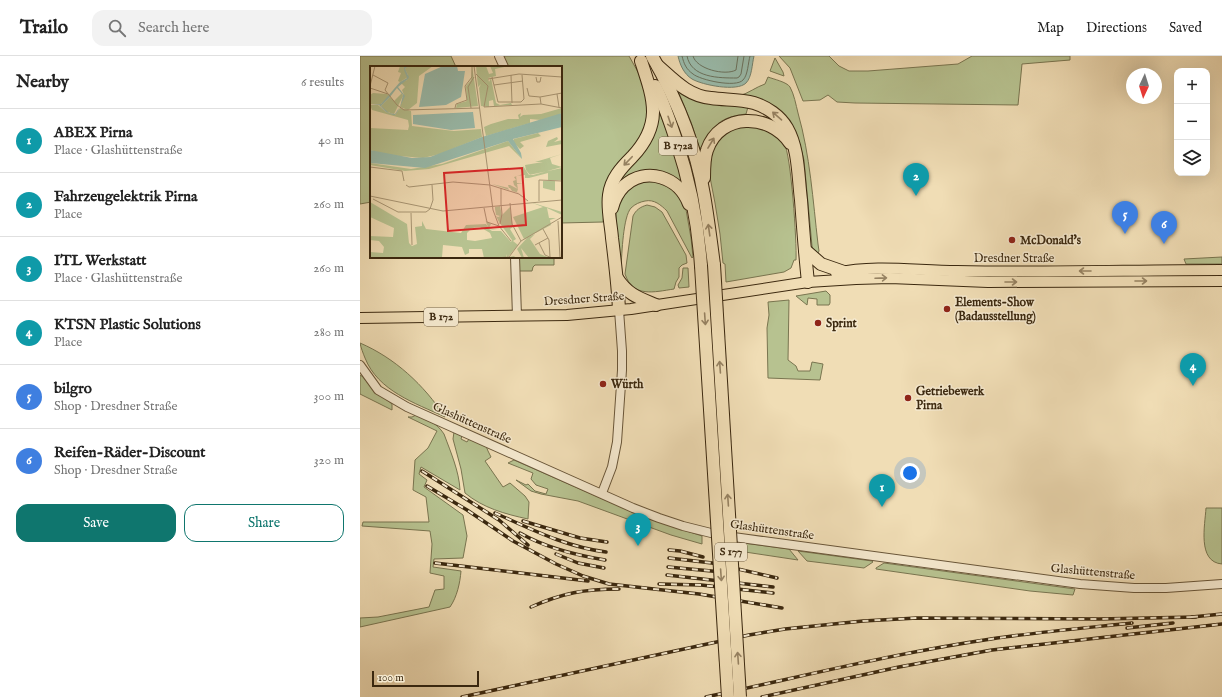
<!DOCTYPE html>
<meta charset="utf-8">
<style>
:root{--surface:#fff;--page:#f2f2f2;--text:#222;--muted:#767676;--line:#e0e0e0;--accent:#0f766e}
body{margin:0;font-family:"IM FELL English",serif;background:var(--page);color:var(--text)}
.controls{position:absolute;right:12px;top:12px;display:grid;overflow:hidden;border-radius:8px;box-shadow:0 4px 16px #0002}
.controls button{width:36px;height:36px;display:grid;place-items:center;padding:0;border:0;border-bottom:1px solid var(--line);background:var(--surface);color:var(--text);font:20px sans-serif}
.compass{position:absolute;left:766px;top:12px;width:36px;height:36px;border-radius:50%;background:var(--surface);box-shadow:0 4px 16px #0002;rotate:184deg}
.scale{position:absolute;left:12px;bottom:10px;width:107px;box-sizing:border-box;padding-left:4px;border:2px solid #3b280f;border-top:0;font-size:11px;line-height:14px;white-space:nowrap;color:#3b280f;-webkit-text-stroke:3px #f5e9cf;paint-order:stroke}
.you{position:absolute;left:550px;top:417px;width:14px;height:14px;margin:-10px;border:3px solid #fff;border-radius:50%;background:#1a73e8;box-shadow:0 0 0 6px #1a73e833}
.badge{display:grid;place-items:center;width:26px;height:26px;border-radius:50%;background:var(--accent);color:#fff;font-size:13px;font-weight:700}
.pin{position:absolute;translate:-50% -33px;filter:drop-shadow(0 1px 2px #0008)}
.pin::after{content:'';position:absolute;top:21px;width:14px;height:12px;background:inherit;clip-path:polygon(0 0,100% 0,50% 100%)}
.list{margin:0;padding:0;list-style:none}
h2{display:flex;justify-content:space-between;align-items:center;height:52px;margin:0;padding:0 16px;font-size:17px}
h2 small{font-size:13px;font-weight:400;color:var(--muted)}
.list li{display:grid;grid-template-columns:26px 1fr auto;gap:12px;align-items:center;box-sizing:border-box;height:64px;padding:0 16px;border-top:1px solid var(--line)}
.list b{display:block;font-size:15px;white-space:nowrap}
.list p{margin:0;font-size:13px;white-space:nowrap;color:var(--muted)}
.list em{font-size:13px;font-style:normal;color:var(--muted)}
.actions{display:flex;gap:8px;padding:12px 16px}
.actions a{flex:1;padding:9px 0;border:1px solid var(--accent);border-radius:12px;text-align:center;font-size:14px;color:var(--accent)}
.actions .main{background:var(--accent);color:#fff}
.icon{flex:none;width:22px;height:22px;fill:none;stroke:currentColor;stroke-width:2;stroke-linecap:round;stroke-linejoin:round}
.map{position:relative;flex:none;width:862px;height:641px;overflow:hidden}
header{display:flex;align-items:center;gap:24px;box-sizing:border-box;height:56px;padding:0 20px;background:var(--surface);border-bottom:1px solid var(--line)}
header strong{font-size:19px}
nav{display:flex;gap:22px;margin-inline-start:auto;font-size:14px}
.search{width:280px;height:36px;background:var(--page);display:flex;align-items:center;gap:10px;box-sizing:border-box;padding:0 14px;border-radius:12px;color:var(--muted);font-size:15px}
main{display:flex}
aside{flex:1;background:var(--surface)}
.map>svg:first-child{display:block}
.green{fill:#b7c290;stroke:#797550}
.water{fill:#9abcac;stroke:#74816d}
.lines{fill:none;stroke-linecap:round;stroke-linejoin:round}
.shore{stroke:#6a725e;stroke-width:1}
.minor-casing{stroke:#685538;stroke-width:10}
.major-casing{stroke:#3b280f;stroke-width:12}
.highway-casing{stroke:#3b280f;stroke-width:14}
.minor{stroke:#f5e9cf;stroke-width:8}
.major{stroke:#f0ddb5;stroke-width:10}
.highway{stroke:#f0ddb5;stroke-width:12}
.rail-casing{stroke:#3b280f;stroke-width:3.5}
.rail{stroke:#f5e9cf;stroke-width:2;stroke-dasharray:6;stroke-linecap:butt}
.highway-bridge-casing{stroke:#3b280f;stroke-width:14;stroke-linecap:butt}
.highway-bridge{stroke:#f0ddb5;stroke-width:12}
.oneway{stroke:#968262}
.poi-dot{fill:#8f2418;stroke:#f5e9cf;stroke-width:1.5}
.labels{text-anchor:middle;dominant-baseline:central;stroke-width:3;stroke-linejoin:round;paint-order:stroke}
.shield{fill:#f5e9cf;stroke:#736249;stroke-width:1}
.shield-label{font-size:11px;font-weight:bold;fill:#3b280f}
.poi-label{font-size:12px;font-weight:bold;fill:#3b280f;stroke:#f5e9cf;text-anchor:start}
.street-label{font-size:12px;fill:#3b280f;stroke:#f5e9cf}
.inset-river{fill:none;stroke:#9abcac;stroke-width:2}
.inset-road{fill:none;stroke:#a89573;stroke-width:1}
.view{fill:#d62828;fill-opacity:0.15;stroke:#d62828;stroke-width:2}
.inset-edge{fill:none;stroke:#3b280f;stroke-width:2}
</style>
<header>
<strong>Trailo</strong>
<div class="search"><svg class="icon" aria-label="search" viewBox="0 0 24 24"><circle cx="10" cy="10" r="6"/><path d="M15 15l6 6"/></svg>Search here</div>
<nav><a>Map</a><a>Directions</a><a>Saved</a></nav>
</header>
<main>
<aside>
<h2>Nearby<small>6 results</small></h2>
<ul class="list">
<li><span class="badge" style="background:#0f9aa8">1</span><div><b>ABEX Pirna</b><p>Place · Glashüttenstraße</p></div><em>40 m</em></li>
<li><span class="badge" style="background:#0f9aa8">2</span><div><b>Fahrzeugelektrik Pirna</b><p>Place</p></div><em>260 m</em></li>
<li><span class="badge" style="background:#0f9aa8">3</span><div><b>ITL Werkstatt</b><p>Place · Glashüttenstraße</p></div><em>260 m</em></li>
<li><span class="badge" style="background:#0f9aa8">4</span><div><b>KTSN Plastic Solutions</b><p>Place</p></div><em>280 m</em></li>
<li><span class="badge" style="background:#3f7fe0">5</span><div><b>bilgro</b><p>Shop · Dresdner Straße</p></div><em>300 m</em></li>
<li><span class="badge" style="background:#3f7fe0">6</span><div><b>Reifen-Räder-Discount</b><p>Shop · Dresdner Straße</p></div><em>320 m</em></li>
</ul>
<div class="actions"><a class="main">Save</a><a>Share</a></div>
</aside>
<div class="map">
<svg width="862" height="641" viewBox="0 0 862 641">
<rect width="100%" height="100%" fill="#f0ddb5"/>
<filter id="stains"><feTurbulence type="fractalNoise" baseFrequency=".005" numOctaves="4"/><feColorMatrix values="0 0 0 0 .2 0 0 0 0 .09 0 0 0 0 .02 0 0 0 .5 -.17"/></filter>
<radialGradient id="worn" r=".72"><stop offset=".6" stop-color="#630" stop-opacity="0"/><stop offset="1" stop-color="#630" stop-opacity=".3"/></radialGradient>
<!-- green -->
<g class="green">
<path d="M 0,0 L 91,0 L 96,11 L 11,11 L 11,146 L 0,148 Z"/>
<path d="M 142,0 L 269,0 L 287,32 L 289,67 L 244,156 L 243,166 L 201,167 L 201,11 L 147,11 Z"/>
<path d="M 419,0 L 469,0 L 479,10 L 489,15 L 508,15 L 598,8 L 612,0 L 710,0 L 710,4 L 662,8 L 658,49 L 495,47 L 477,46 L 468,39 L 460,44 L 443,45 L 430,12 Z"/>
<path d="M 415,2 L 423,16 L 424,20 L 410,15 Z"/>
<path d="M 408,21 C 413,23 427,26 430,31 C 434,38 436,49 438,57 C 450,99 453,145 458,188 L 459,195 L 458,197 L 453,194 L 452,190 L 444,104 L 438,82 L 431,70 L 379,40 C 389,37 396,31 405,28 Z"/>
<path d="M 318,35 L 388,51 L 386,58 C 354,62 352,72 342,100 L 331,66 Z"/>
<path d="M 299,55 L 312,89 L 324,129 L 314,122 L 264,127 L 257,126 Z"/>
<path d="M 398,69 C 404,73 420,82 424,87 C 431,97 437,187 436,204 L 434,204 L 431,212 L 424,216 L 366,226 L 365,208 L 363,207 L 360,178 L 355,147 L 349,116 L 353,90 L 372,72 Z"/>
<path d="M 284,124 L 308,127 L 325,148 L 331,182 L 333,201 L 332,202 L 307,155 C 301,149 294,143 285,145 C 280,146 275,148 271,152 C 263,161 262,197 261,211 L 256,167 L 256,157 L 257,150 L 267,132 Z"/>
<path d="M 287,149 L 295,151 L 302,156 L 326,199 L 327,207 L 322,209 L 319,212 L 319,221 L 316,226 L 314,233 C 294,236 273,242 265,218 L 273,160 C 276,154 280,151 287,149 Z"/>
<path d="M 157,201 L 194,201 L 194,209 L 175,209 L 173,211 L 172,215 L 158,215 Z"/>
<path d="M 862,201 L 862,208 L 826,208 L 824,203 Z"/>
<path d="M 323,212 L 328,212 L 329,231 L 319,232 L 318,229 L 322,222 Z"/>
<path d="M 487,219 L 820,219 L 862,220 L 862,221 L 628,222 Z"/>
<path d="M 466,235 L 470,239 L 470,247 L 469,249 L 457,249 L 457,243 L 448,242 L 447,249 L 436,240 Z"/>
<path d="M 429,244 L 428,304 L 436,310 L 438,315 L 450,315 L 452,306 L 463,308 L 460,324 L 408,322 L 407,272 L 409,259 L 408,246 Z"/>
<path d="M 0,287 C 35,302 64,329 85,361 C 55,347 18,335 5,302 C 3,297 1,292 0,287 Z"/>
<path d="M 0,319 L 3,321 L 10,330 L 32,348 L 32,354 L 0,338 Z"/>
<path d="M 56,359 C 69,365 76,366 84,378 C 91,397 99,415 100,434 L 61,411 L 59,418 L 67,424 L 64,431 L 103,459 L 107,480 L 103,502 L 74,503 L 73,511 L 101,515 C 100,527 97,541 90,551 L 0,571 L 0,562 L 18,561 L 69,551 L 75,534 L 84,533 L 84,520 L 70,517 L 72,488 L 70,475 L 2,470 L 3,466 L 69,466 L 66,441 L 53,434 L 55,404 L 68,392 L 77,375 L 48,361 L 52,361 Z"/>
<path d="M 94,376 L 102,380 L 101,383 L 107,386 L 109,383 L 126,390 L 128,395 L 131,401 L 125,405 L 143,431 L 150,427 L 165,440 L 169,446 L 168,463 C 145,458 123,452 105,437 L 101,413 L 93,383 Z"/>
<path d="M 154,404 L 284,461 L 342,480 L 342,488 L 311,479 L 218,445 L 181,438 L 171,435 L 156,424 L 166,429 L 168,428 L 175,435 L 186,438 L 188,433 L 176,429 L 171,423 L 173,417 L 148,407 Z"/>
<path d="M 846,452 L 862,452 L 862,508 C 837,506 845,469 846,452 Z"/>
<path d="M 384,487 L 429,493 L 438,504 L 385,496 Z"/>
<path d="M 438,495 L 512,505 L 513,506 L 504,512 L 447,505 Z"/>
<path d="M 524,507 L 715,533 L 713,539 L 670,535 L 516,513 L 516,512 Z"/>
</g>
<!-- water -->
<path class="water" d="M 318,0 L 394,0 C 392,8 392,21 386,27 C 377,36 342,29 332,23 C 324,18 320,9 318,0 Z"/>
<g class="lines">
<!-- shore -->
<g class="shore">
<path d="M 322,0 C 324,8 326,13 333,18 C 340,24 376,32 383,24 C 388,19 388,7 390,0"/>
<path d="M 327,0 C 331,22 359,22 377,22 L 379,21 L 381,18 L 384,0"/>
<path d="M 333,0 C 336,13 365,20 376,14 L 378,0"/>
</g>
<defs>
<g id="minor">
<path d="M 139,0 L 144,11"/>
<path d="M 155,201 L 157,260"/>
<path d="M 0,309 L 18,334 L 47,351 L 273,452 L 299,462 L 323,470 L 359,479 L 388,483 L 720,528 L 774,532 L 806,532 L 862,528"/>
<path d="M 242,437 L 252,411 L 257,386 L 262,314 L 262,295 L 259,254"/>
</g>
<g id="major">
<path d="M 476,217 C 516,208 557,215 597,215 C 686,217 774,214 862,214"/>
<path d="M 0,262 L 207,259 L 271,253 L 448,226 L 496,223 L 530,222 L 628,226 L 862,225"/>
</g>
<g id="highway">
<path d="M 292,0 C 316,42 336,91 344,139 C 348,162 351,186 354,209"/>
<path d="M 298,10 C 314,24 328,40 351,42 C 365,44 380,43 394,47 C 407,51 420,60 427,72 C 439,93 438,121 441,144 C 443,171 445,199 448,226"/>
<path d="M 295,30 C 304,47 310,66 316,84 C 330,126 338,166 341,210"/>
<path d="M 344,122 C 344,112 344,102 347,94 C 360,56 410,57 430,87"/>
<path d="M 252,152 C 254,144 258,136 264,130 C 286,110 319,121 329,148"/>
<path d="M 445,194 L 461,208 L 484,216"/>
<path d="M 257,222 C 268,239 279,242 296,249"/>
<path d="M 259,254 C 258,230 255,206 252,182 C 251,168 247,153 249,139 C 251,123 261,112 272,101 C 303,68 294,44 281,5"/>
</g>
</defs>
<!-- minor casing -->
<use href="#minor" class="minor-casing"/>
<!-- major casing -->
<use href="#major" class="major-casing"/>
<!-- highway casing -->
<use href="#highway" class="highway-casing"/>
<!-- minor -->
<use href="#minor" class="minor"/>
<!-- major -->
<use href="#major" class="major"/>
<!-- highway -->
<use href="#highway" class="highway"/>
<defs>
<g id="rail">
<path d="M 62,415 L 139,464 L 168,489"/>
<path d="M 67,430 L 107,454 L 153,485 L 196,508 L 223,520 L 249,528 L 339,538 L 422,552"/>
<path d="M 135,457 C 171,473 206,491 246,496"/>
<path d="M 163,465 L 220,482 L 247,486"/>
<path d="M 160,477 C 186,492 215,499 245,504"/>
<path d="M 309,494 L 320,495 L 343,501"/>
<path d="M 196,498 L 218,507 L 244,512"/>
<path d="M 309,502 L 352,507 L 417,522"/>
<path d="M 75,507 L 228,525"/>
<path d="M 308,511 L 373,517"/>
<path d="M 307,519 L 413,531"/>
<path d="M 299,528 L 341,529 L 413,537"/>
<path d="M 171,551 C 203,537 224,533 259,533"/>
<path d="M 832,561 L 862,558"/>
<path d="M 767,572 L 813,567"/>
<path d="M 102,641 L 389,579 L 425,573 L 503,565 L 557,562 L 739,563 L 836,561"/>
<path d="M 346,641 C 440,621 535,597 631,583 C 678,576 725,572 772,567"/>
<path d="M 402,641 L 539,611 L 632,594 L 862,568"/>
</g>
</defs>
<!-- rail casing -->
<use href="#rail" class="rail-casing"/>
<!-- rail -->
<use href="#rail" class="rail"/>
<defs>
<g id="highway-bridge">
<path d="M 354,209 L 380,641"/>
<path d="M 341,210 L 368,641"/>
</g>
</defs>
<!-- highway-bridge casing -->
<use href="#highway-bridge" class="highway-bridge-casing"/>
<!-- highway-bridge -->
<use href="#highway-bridge" class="highway-bridge"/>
</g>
<!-- one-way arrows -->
<defs><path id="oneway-shaft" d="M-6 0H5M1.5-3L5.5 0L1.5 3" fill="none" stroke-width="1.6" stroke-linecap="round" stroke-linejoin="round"/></defs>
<g class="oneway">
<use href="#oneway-shaft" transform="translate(417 60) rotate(-139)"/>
<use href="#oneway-shaft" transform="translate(310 66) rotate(71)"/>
<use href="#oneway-shaft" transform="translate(351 87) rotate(-59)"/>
<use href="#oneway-shaft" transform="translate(268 105) rotate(134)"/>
<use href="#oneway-shaft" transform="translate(349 174) rotate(-98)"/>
<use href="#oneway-shaft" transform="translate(725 215) rotate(180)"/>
<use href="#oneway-shaft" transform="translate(521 222) rotate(-2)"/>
<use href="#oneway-shaft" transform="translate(781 225)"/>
<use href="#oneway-shaft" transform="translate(651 226)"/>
<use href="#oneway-shaft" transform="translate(345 263) rotate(86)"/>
<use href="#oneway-shaft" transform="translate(360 311) rotate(-94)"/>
<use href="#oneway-shaft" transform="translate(368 444) rotate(-94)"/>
<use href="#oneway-shaft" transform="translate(361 519) rotate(86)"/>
<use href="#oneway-shaft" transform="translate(378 602) rotate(-94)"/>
</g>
<!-- markers -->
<g class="poi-dot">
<circle cx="652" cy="184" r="4"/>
<circle cx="587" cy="253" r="4"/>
<circle cx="458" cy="267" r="4"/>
<circle cx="243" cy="328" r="4"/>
<circle cx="548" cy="342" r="4"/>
</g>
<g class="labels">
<!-- shield labels -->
<g class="shield">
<rect x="299" y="81" width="38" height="18" rx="3"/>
<rect x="64" y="252" width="34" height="18" rx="3"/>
<rect x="355" y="487" width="32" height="18" rx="3"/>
</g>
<g class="shield-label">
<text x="318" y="90">B 172a</text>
<text x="81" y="261">B 172</text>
<text x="371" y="496">S 177</text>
</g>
<!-- poi labels -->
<g class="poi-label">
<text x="660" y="184">McDonald's</text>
<text x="595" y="246">Elements-Show<tspan x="595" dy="14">(Badausstellung)</tspan></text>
<text x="466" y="267">Sprint</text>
<text x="251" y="328">Würth</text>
<text x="556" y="335">Getriebewerk<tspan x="556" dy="14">Pirna</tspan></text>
</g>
<!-- street labels -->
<g class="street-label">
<text x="654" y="202">Dresdner Straße</text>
<text transform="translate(224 243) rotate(-4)">Dresdner Straße</text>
<text transform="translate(112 367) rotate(24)">Glashüttenstraße</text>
<text transform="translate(412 474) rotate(8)">Glashüttenstraße</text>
<text transform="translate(733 516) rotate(5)">Glashüttenstraße</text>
</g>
</g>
<!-- overview -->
<g transform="translate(10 10)">
<rect width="192" height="192" fill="#f0ddb5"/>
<path d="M 30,0 L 34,0 L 38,11 L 30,16 L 28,15 L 31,7 L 28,6 ZM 37,0 L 63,0 L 49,10 L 47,37 L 38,44 L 30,41 L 34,29 L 32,24 L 35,21 L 31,17 L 37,14 L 38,9 L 35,3 ZM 102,0 L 108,40 L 86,42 L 87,38 L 97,35 L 96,20 L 101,14 ZM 106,0 L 116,0 L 119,8 L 123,7 L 120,0 L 139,0 L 125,3 L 126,10 L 118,12 L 119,16 L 121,12 L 126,37 L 130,39 L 141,37 L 142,39 L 124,40 L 123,34 L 119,35 L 119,41 L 111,40 L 109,22 L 111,18 L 108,21 ZM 3,27 L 17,28 L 20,30 L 11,38 L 1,38 L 0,29 ZM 32,27 L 33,30 L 24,48 L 17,46 L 11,40 L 20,31 L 24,35 ZM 0,39 L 8,39 L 16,46 L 25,49 L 30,42 L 41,45 L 42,60 L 84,65 L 111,63 L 112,71 L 70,88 L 53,92 L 18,89 L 0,84 L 0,62 L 38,64 L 39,60 L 38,54 L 2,44 ZM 192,42 L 192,47 L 186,50 L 171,54 L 160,53 L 160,57 L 116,70 L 114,61 L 121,58 L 138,53 L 149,53 L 148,49 L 151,47 L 150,51 L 153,49 L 171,48 ZM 168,67 L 171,70 L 150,76 L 154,80 L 150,83 L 143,76 L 144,73 ZM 187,71 L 188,73 L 184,76 L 192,74 L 192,78 L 176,81 L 178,75 ZM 138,75 L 152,93 L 139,80 L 59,103 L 35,105 L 0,99 L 0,97 L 41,103 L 72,98 ZM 192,88 L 180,92 L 182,98 L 192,101 L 163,109 L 160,109 L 156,104 L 155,99 L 173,96 L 165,96 ZM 153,100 L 159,109 L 192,102 L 192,114 L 178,114 L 178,107 L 159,112 L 155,112 L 155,109 L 146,110 L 147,117 L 153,117 L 147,118 L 148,123 L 147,126 L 149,127 L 142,125 L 140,122 L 138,122 L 139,124 L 122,118 L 139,122 L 138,119 L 140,119 L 148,123 L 144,119 L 143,115 L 146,114 L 144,111 L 153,108 ZM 173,115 L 185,115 L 185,125 L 173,122 ZM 0,136 L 37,158 L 39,177 L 42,180 L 47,178 L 45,161 L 52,160 L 52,155 L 56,163 L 91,167 L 96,159 L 116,158 L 118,161 L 116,156 L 114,144 L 116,155 L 121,158 L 119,162 L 127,164 L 119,163 L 122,165 L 131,165 L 141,176 L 142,174 L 129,156 L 126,150 L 128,151 L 130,150 L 126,149 L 125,143 L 125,141 L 130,140 L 132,149 L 140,141 L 143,161 L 140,163 L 146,173 L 143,175 L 148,179 L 138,191 L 145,190 L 143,192 L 126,192 L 137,192 L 136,188 L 136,191 L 114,192 L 112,183 L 99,183 L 99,187 L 95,189 L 92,181 L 73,179 L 72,191 L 0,192 L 0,186 L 13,187 L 14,181 L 9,175 L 0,174 L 0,170 L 23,171 L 24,162 L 0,151 ZM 110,161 L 120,167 L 122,172 L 105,175 L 97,174 L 97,167 L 102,162 ZM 160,136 L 192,146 L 192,149 L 177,142 L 179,152 L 186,152 L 180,154 L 181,159 L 158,171 L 165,168 L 160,173 L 170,188 L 180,192 L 159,192 L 151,182 L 154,192 L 152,192 L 147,183 L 157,172 L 154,173 L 143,151 L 173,141 Z" fill="#b7c290" fill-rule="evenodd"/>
<path d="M 34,0 L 38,0 L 35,3 L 39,11 L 38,13 L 28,21 L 35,30 L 30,41 L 33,29 L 27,22 L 20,31 L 11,40 L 19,47 L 25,48 L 29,42 L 28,45 L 25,49 L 23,49 L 16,46 L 9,39 L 0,39 L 11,38 L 30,16 L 37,12 L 34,4 ZM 73,0 L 87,0 L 88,5 L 95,5 L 91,31 L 76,39 L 49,41 L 55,8 ZM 103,46 L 105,62 L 81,64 L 43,58 L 43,49 ZM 192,47 L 192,61 L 143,73 L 151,87 L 152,93 L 138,75 L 55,102 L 0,97 L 0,84 L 42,92 L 60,91 L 112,71 Z" fill="#9abcac"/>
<path class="inset-river" d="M 115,74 L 192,57M 0,93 L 42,99 L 57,98 L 78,93 L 112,75"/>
<path class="inset-road" d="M 104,0 L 123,144 L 129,160 L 141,175M 106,8 L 118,20 L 114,41M 3,9 L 18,17 L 15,24 L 27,39 L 34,44 L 110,42M 141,9 L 142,37M 122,11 L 128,36 L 151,36 L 154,33 L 152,9M 166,11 L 167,16 L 170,16 L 171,11M 118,13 L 149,8 L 192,11M 124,19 L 153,15M 0,20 L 5,0M 0,22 L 18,28M 157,22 L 159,30 L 170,31 L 171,38M 187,28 L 189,41M 170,31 L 192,27M 114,41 L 171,38 L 192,42M 85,42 L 86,38 L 97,34 L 95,20 L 102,11 L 102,0M 101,42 L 98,21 L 104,11M 0,101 L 32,105 L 34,115M 36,119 L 39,121 L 83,116 L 120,119 L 149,128 L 158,135M 0,130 L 73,145 L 192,134M 3,133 L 28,146 L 56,146 L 60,143 L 63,134 L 62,119M 169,135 L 169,114 L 192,115M 140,137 L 142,158 L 151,175M 131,138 L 131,122M 114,142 L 117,156 L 129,160M 41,147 L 42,179M 188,155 L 190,192M 130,158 L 132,148 L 131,138M 173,163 L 179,174 L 180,191M 169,177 L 175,189 L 182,192M 165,179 L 178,172M 125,192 L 139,191 L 151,175 L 192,151"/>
<path class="view" d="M 152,102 L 156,159 L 78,165 L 74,107 Z"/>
<rect width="192" height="192" class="inset-edge"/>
</g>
<rect width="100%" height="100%" filter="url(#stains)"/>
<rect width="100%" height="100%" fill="url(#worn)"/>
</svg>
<div class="controls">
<button>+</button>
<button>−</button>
<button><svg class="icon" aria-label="layers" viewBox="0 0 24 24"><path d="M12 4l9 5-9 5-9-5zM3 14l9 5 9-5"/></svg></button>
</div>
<svg class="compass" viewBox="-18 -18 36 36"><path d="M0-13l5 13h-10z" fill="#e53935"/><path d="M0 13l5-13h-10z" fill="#767676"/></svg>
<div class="scale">100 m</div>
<div class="you"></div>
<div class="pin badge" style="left:522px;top:451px;background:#0f9aa8">1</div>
<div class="pin badge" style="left:556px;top:140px;background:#0f9aa8">2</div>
<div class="pin badge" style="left:278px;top:490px;background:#0f9aa8">3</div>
<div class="pin badge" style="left:833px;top:330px;background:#0f9aa8">4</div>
<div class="pin badge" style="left:765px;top:178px;background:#3f7fe0">5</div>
<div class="pin badge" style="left:804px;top:188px;background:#3f7fe0">6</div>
</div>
</main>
